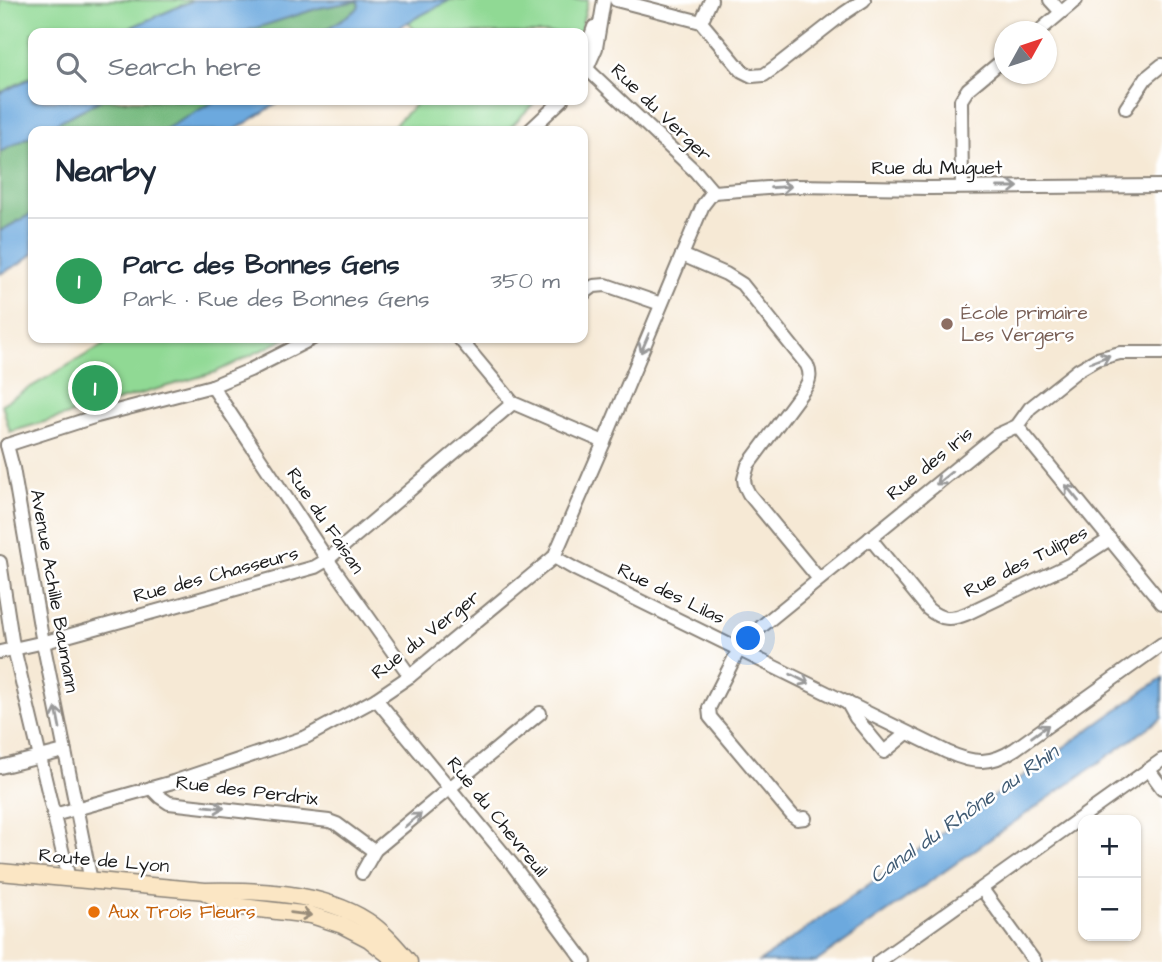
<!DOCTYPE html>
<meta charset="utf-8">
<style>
:root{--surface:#fff;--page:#f6f6f7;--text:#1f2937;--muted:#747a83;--line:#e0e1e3;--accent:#c8321e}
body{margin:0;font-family:"Architects Daughter",sans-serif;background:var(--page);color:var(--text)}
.controls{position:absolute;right:21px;bottom:21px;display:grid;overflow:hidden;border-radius:14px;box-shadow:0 2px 5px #0004}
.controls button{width:63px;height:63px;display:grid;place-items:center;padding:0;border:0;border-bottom:2px solid var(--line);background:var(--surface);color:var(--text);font:35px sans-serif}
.compass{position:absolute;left:994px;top:21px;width:63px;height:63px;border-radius:50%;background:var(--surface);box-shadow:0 2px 5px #0004;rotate:50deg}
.you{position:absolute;left:749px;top:639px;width:24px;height:24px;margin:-18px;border:5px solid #fff;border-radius:50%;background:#1a73e8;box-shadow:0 0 0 10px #1a73e833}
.badge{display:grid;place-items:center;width:46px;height:46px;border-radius:50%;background:var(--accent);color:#fff;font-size:23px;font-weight:700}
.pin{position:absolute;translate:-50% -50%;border:4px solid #fff;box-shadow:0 2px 7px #0006}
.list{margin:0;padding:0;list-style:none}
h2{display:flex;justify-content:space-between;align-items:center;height:91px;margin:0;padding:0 28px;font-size:30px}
h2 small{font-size:23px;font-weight:400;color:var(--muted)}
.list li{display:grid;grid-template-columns:46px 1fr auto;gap:21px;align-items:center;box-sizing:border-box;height:126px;padding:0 28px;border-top:2px solid var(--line)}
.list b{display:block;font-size:26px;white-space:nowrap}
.list p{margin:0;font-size:23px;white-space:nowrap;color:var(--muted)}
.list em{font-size:23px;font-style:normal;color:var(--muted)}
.icon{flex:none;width:38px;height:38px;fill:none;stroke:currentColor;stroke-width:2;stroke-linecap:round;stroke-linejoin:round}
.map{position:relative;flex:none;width:1162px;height:962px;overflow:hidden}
.search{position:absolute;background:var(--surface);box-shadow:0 2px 5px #0004;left:28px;top:28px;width:560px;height:77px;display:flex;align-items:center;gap:18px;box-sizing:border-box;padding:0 24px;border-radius:14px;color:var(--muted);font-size:26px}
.panel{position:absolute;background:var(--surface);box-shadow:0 2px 5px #0004;left:28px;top:126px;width:560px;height:217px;border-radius:14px}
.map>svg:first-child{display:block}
.green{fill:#90d994;stroke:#567a58;stroke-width:2}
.forest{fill:#74b97e;stroke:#486a4d;stroke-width:2}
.water{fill:#6ca9de;stroke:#44627d;stroke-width:2}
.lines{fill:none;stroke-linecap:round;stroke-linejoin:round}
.street-casing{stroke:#898278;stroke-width:16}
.secondary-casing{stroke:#898278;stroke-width:19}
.street{stroke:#fff;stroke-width:12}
.secondary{stroke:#fbe6c4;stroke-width:16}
.oneway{stroke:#999}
.oneway2{stroke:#978b78}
.education-dot{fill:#8d6e63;stroke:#fff;stroke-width:2.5}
.food-dot{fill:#e8710a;stroke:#fff;stroke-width:2.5}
.labels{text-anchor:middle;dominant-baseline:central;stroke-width:5;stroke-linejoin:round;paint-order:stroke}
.street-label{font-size:19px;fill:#1c1c1c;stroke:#fff}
.education-label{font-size:19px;fill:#785e54;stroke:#fff;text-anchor:start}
.food-label{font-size:19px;fill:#c56008;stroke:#fff;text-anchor:start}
.water-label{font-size:21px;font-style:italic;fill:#405b73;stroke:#fff}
</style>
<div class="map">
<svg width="1162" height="962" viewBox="0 0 1162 962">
<rect width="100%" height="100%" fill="#fff"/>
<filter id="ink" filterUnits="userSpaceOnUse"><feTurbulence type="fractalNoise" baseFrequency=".0143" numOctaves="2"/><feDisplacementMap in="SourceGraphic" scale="14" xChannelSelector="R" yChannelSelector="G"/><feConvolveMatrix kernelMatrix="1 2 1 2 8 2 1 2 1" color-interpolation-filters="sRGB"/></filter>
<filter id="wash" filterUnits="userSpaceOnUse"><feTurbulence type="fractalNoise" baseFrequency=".00686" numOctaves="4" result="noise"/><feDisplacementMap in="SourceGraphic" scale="28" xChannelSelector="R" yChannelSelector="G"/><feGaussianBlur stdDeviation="1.57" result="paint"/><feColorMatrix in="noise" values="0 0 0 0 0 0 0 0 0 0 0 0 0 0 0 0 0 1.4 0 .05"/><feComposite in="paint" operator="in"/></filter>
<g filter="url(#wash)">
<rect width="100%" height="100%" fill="#f6e9d5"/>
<!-- green -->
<g class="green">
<path d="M 0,0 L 194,0 L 118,33 L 33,33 L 33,76 L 0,93 Z"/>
<path d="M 450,0 L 588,0 L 580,33 L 417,33 L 408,22 Z"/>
<path d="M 420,100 L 537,100 L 507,131 L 388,131 Z"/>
<path d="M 115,338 L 287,338 L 216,372 L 10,432 L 2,404 Z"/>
</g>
<!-- forest -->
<g class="forest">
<path d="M 358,1 L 359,6 L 356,10 L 321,33 L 240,33 L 319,8 Z"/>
<path d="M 101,100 L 217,100 L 162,131 L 41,131 Z"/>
<path d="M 33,135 L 33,213 L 0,231 L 0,152 Z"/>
</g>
<!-- water -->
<g class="water">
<path d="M 194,0 L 450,0 L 408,22 L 391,33 L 321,33 L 356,10 L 359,6 L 358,1 L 319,8 L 240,33 L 118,33 Z"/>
<path d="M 33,77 L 33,100 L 101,100 L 41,131 L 33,131 L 33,135 L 0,152 L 0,93 Z"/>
<path d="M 217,100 L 283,100 L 233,131 L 162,131 Z"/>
<path d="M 33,213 L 33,254 L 21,263 L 0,274 L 0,231 Z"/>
<path d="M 1162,678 L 1162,718 L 816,962 L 759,962 Z"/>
</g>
</g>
<g filter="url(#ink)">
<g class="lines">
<defs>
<g id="street">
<path d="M 616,0 L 701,22 L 742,71 L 752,76 L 764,75 L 774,68 L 843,14 L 864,0"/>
<path d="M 1050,0 L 1061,12"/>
<path d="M 701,22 L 711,0"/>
<path d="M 1038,32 L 1076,0"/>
<path d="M 583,59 L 594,27"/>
<path d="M 583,65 L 696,172 L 713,192"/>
<path d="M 585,73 L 596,48 L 604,0"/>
<path d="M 1126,108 L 1146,78 L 1162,65"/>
<path d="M 529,131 L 562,100"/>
<path d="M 962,187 L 961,100 L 968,89 L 1004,59"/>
<path d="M 713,192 L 794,186 L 929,188 L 1162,186"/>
<path d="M 682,255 L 726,274 L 742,284 L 807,365 C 811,374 810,380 805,388 L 748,465 L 744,479 L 745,486 L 749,494 L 819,579"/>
<path d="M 583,294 L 594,286 L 606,285 L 661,304"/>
<path d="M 459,338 L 513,403 L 604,442"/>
<path d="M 212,386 L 325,556 L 410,676"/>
<path d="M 1017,426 L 1162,603"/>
<path d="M 7,445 L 13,468 L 41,632 L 91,881"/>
<path d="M 7,445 L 97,416 L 212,386 L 250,370 L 313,338"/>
<path d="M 870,538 L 928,609 C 941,620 951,620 966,614 L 1071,564 L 1110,539"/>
<path d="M 554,557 L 575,569 L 947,752 C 974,764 991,765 1015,749 L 1162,644"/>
<path d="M 0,562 L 12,640 L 69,879"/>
<path d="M 0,652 L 49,641 L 315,567 L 327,560 L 513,403"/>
<path d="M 376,699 L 512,864 L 585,962"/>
<path d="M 847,702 L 856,718 L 884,752 L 907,733"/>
<path d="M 0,767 L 64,751"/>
<path d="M 1149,770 L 1162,788"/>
<path d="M 151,788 L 160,797 L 169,803 L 329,821 L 337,824 L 371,849 L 375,850"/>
<path d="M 54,815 L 173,782 L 306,737 L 376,699 L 410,676 L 554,557 L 604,442 L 703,205 L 713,192"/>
<path d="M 805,818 L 797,819 L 792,815 L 710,717 L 709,708 L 739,649 L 762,626 L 997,435 L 1017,426 L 1030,408 L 1078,370 L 1097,359 L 1120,353 L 1162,353"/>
<path d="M 362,873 L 375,850 L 540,713"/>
<path d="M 982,889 L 1035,962"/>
<path d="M 878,962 L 1162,760"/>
</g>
<g id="secondary">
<path d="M 0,872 L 205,891 C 257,890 322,892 367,921 C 384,932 396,947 409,962"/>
<path d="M 207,893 L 233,906 L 311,915 L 342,925 L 369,939 L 398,962"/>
</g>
</defs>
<!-- street casing -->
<use href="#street" class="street-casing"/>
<!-- secondary casing -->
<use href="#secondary" class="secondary-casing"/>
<!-- street -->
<use href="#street" class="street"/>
<!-- secondary -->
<use href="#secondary" class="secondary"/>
</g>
<!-- one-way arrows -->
<defs><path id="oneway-shaft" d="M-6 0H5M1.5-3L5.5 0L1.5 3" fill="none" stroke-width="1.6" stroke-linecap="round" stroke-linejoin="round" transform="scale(1.75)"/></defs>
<g class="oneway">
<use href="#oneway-shaft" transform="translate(781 187) rotate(-4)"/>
<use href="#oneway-shaft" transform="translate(1008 187)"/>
<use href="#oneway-shaft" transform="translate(645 343) rotate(113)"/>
<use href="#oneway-shaft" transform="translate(1100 359) rotate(-21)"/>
<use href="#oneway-shaft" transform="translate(944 478) rotate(141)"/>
<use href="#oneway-shaft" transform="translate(1072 493) rotate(-129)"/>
<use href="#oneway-shaft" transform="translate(800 679) rotate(27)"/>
<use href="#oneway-shaft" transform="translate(58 718) rotate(-101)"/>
<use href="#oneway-shaft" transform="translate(1040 731) rotate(-36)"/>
<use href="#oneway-shaft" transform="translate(214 807) rotate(6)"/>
<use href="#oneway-shaft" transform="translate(413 820) rotate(-40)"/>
</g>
<use class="oneway2" href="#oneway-shaft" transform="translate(301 914) rotate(8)"/>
</g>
<!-- markers -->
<circle class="education-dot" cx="947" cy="324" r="7"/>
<circle class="food-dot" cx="94" cy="912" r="7"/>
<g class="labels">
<!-- street labels -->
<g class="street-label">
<text transform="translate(661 113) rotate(44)">Rue du Verger</text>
<text x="937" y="168">Rue du Muguet</text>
<text transform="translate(930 464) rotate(-39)">Rue des Iris</text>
<text transform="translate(325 521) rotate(56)">Rue du Faisan</text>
<text transform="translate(1026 562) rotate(-27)">Rue des Tulipes</text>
<text transform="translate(216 575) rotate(-15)">Rue des Chasseurs</text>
<text transform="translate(54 591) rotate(80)">Avenue Achille Baumann</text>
<text transform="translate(671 594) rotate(26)">Rue des Lilas</text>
<text transform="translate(426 635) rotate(-38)">Rue du Verger</text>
<text transform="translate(247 791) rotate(7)">Rue des Perdrix</text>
<text transform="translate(497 817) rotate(51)">Rue du Chevreuil</text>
<text transform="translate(104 861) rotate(5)">Route de Lyon</text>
</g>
<!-- education labels -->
<g class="education-label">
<text x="961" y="313">École primaire<tspan x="961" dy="22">Les Vergers</tspan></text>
</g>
<!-- food labels -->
<g class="food-label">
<text x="108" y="912">Aux Trois Fleurs</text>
</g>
<!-- water labels -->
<g class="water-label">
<text transform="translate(964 814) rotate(-35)">Canal du Rhône au Rhin</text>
</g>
</g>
</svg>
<div class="controls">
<button>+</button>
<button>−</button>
</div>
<svg class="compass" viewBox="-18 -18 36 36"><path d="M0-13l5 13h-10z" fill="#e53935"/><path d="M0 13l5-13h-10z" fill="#747a83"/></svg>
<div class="you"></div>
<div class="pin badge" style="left:95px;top:388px;background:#2e9e5b">1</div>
<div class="search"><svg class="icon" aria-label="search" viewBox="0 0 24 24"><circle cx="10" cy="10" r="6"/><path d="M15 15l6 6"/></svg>Search here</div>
<section class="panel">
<h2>Nearby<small></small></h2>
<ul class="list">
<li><span class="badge" style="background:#2e9e5b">1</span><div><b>Parc des Bonnes Gens</b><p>Park · Rue des Bonnes Gens</p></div><em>350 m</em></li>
</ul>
</section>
</div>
